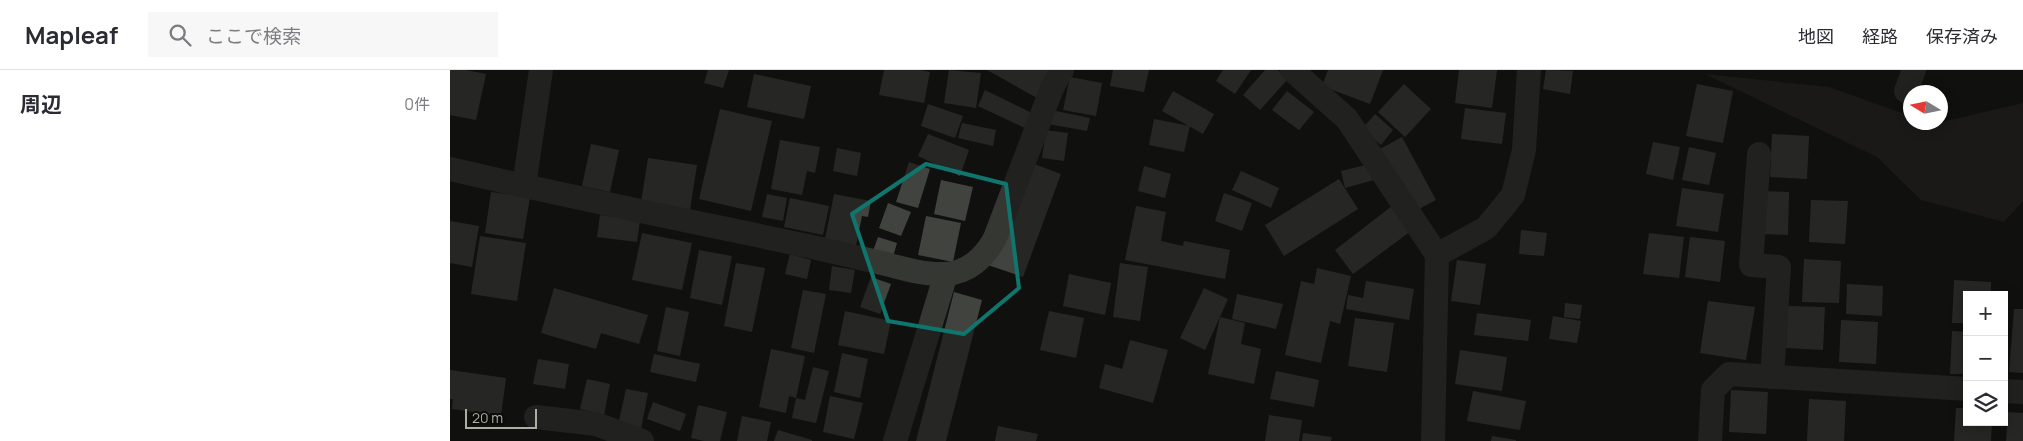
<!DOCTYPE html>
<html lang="ja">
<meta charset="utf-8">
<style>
:root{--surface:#fff;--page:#f7f7f7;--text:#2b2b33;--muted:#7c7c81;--line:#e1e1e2}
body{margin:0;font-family:Manrope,"Noto Sans JP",sans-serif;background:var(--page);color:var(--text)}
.controls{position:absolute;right:15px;bottom:15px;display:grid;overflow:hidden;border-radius:0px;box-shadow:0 2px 12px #0003}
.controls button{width:45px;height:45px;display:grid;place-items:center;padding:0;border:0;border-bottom:1px solid var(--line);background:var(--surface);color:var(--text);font:25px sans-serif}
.compass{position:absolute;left:1453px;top:15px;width:45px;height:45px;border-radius:50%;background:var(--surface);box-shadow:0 2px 12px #0003;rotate:280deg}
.scale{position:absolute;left:15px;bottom:12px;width:72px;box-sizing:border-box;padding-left:5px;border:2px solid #acafa2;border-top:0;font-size:14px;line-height:18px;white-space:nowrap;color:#acafa2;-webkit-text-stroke:4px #0b0b0a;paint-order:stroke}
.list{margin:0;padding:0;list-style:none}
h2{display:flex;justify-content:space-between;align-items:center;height:65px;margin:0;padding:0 20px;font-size:21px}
h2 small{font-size:16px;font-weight:400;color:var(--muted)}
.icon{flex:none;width:28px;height:28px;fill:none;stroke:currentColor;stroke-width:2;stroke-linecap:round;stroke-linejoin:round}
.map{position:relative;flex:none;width:1573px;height:371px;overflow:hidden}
header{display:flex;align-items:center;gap:30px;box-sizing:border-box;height:70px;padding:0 25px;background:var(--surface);border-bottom:1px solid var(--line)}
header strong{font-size:24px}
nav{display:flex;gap:28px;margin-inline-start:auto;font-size:18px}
.search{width:350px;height:45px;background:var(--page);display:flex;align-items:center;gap:12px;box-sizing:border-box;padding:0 18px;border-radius:0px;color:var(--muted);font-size:19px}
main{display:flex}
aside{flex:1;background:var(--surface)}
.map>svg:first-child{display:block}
.green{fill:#292224}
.building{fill:#41433e}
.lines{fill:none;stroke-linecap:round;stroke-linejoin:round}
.minor{stroke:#353733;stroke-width:24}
.marked{fill:none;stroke:#0f766e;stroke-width:4;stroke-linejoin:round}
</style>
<header>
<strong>Mapleaf</strong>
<div class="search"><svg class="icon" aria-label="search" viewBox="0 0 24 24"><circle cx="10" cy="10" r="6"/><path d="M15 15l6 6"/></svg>ここで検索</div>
<nav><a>地図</a><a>経路</a><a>保存済み</a></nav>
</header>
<main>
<aside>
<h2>周辺<small>0件</small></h2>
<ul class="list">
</ul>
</aside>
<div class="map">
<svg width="1573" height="371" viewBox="0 0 1573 371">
<rect width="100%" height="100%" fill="#10100f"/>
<!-- green -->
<path class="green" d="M 1255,4 L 1379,17 L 1460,46 L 1460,52 L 1483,54 L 1573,33 L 1573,131 L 1554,152 L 1471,130 L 1427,87 Z"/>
<!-- building -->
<g class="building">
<path d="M 0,0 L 16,0 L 36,4 L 26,50 L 0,45 Z"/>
<path d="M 258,0 L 279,0 L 273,18 L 254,13 Z"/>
<path d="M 434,0 L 470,0 L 480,2 L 474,33 L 429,25 Z"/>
<path d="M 499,0 L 531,3 L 526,38 L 494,33 Z"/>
<path d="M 537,0 L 602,0 L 587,28 Z"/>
<path d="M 663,0 L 699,0 L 694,22 L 660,16 Z"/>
<path d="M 773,0 L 801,0 L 785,24 L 766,11 Z"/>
<path d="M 815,0 L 828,0 L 838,9 L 810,40 L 793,25 Z"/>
<path d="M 878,0 L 933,0 L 920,34 L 872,16 Z"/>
<path d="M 1009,0 L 1047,0 L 1042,38 L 1005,33 Z"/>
<path d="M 1096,0 L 1123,1 L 1120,24 L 1093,19 Z"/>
<path d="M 304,4 L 361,16 L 354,49 L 297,37 Z"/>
<path d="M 620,7 L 652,13 L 646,46 L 613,40 Z"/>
<path d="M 954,14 L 981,39 L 955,67 L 928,42 Z"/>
<path d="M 1247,14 L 1283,21 L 1273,73 L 1236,66 Z"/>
<path d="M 535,20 L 582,43 L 575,58 L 528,36 Z"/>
<path d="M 723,21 L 764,44 L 753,64 L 712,41 Z"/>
<path d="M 837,21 L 864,42 L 849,60 L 822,40 Z"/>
<path d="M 478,34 L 513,46 L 505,68 L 471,56 Z"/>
<path d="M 1015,38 L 1056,43 L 1052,74 L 1011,69 Z"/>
<path d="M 270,39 L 322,51 L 301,141 L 249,129 Z"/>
<path d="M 601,40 L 640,48 L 637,61 L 598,54 Z"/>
<path d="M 925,44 L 943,60 L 931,75 L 912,59 Z"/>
<path d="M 704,49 L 740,56 L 734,82 L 699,75 Z"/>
<path d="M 512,53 L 546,60 L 543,76 L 508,68 Z"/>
<path d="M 596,60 L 618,63 L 614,91 L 592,88 Z"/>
<path d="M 478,64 L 519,80 L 510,106 L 468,86 Z"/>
<path d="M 1322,64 L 1359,66 L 1357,109 L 1320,107 Z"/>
<path d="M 952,67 L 986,130 L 963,142 L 930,79 Z"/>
<path d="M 330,70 L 370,77 L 365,103 L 357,101 L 352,125 L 321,119 Z"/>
<path d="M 1203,72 L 1230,77 L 1223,110 L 1196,104 Z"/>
<path d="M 141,74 L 169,80 L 160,122 L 132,116 Z"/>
<path d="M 1239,77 L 1266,83 L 1259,115 L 1232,110 Z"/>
<path d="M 387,78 L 411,83 L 407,106 L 383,101 Z"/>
<path d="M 198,88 L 247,95 L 240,140 L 191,133 Z"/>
<path d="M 576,91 L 611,104 L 573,207 L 538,195 Z"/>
<path d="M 459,92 L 480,99 L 468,138 L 446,132 Z"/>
<path d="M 920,94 L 924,110 L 895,118 L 891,101 Z"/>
<path d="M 694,96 L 721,104 L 715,128 L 688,121 Z"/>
<path d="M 791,101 L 829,118 L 821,138 L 782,120 Z"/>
<path d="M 889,109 L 908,139 L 834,186 L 815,155 Z"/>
<path d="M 491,110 L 523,117 L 515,151 L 484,144 Z"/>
<path d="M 1232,118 L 1274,124 L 1268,162 L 1226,156 Z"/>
<path d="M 1313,121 L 1339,122 L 1338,165 L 1312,164 Z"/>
<path d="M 41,122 L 80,127 L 73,169 L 35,163 Z"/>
<path d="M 774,123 L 802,133 L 792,161 L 765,151 Z"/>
<path d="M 317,124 L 337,128 L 333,151 L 312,147 Z"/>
<path d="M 384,124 L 421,131 L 418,147 L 412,146 L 405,181 L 374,174 Z"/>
<path d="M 340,128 L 379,136 L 373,165 L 334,157 Z"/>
<path d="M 1361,130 L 1398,131 L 1395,174 L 1359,172 Z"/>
<path d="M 438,133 L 461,142 L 451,166 L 429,158 Z"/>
<path d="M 686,136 L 716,142 L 711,171 L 733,176 L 734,171 L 780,180 L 775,209 L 675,190 Z"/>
<path d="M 942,136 L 961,161 L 903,204 L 885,180 Z"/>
<path d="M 150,145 L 190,151 L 187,172 L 147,167 Z"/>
<path d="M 476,146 L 511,153 L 503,192 L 468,185 Z"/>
<path d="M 0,151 L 29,156 L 22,197 L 0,193 Z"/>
<path d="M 1071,160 L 1097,163 L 1094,186 L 1069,184 Z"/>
<path d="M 192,163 L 242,173 L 232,220 L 182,210 Z"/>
<path d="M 1199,163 L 1234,167 L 1229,208 L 1193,204 Z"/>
<path d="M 30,166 L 76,173 L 67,231 L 21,224 Z"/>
<path d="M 428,167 L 447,173 L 443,187 L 423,181 Z"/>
<path d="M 1240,167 L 1275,171 L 1270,212 L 1235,207 Z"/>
<path d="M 249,180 L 282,186 L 272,235 L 240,228 Z"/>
<path d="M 340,184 L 361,190 L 357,209 L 335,204 Z"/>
<path d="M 1354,189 L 1391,191 L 1389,233 L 1352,232 Z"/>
<path d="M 1007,190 L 1036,194 L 1030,235 L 1001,231 Z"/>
<path d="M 286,193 L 315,198 L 302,262 L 274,256 Z"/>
<path d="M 670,193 L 698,197 L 690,251 L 663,247 Z"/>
<path d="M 382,196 L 405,200 L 401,223 L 379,220 Z"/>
<path d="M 867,198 L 901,206 L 890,254 L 880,251 L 871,293 L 835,285 L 851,211 L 864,214 Z"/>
<path d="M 619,204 L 661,213 L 655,245 L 613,236 Z"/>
<path d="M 421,207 L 441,214 L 430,244 L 410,237 Z"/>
<path d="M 1504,210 L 1541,212 L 1541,225 L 1517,225 L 1517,253 L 1502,253 Z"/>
<path d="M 916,211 L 964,219 L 959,250 L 896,239 L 898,225 L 913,228 Z"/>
<path d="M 1397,214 L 1433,216 L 1432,246 L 1396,244 Z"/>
<path d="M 104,218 L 198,245 L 189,274 L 151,263 L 146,279 L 91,263 Z"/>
<path d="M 754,218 L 778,229 L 755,280 L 730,268 Z"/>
<path d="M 353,220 L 376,224 L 364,283 L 341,278 Z"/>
<path d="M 504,222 L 532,230 L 496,371 L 466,371 Z"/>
<path d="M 787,224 L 833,234 L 826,259 L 782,249 Z"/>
<path d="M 1258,231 L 1305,237 L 1296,290 L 1250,283 Z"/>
<path d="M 1115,233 L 1132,235 L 1130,249 L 1114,247 Z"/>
<path d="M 1338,236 L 1375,237 L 1373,280 L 1336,278 Z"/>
<path d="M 216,237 L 239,242 L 230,286 L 207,281 Z"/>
<path d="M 1564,239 L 1573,239 L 1573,303 L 1559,302 Z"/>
<path d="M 395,241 L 441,251 L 434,284 L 388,275 Z"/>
<path d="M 599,241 L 634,248 L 626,288 L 590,280 Z"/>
<path d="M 1027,243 L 1081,250 L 1078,271 L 1024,265 Z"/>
<path d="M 1103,246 L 1131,251 L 1127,273 L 1099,269 Z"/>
<path d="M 770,247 L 795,253 L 791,274 L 811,279 L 804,314 L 758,304 Z"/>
<path d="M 905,248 L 944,253 L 937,302 L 898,296 Z"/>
<path d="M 1391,250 L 1428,252 L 1426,294 L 1389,292 Z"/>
<path d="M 1502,261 L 1517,262 L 1517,304 L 1500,304 Z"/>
<path d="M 680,270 L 718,280 L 703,333 L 649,318 L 655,294 L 672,299 Z"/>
<path d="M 321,279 L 355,286 L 346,328 L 339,326 L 336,343 L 309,337 Z"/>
<path d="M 1010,280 L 1057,287 L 1052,321 L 1005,314 Z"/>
<path d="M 392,283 L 418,289 L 410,328 L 384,322 Z"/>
<path d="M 204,284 L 250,294 L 246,312 L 200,302 Z"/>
<path d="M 88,289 L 119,294 L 115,319 L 83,314 Z"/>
<path d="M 363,297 L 379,301 L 366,353 L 342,348 L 346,328 L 355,330 Z"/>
<path d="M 0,300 L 56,308 L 51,346 L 2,339 L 3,329 L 0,329 Z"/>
<path d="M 826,301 L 869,310 L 864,337 L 820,329 Z"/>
<path d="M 137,309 L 160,314 L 154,345 L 130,339 Z"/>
<path d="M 176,319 L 198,323 L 191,359 L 168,355 Z"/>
<path d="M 1281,320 L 1318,322 L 1316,364 L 1279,362 Z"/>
<path d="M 1023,321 L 1076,331 L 1070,360 L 1017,351 Z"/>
<path d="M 380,326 L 413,333 L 404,369 L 373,362 Z"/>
<path d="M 1359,329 L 1396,331 L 1394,371 L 1357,371 Z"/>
<path d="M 203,332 L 236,344 L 230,361 L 197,349 Z"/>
<path d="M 248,335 L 277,342 L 270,371 L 254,371 L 241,368 Z"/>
<path d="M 1506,338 L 1517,338 L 1517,352 L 1542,352 L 1541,371 L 1504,371 Z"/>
<path d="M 1558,342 L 1573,343 L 1573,371 L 1556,371 Z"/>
<path d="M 819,345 L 852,350 L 849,371 L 815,371 Z"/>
<path d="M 292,346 L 321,352 L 317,371 L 287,371 Z"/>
<path d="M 548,356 L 588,364 L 586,371 L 545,371 Z"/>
<path d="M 328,360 L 362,370 L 362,371 L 324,371 Z"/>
<path d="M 853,363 L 882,367 L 881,371 L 852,371 Z"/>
<path d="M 1042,366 L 1066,370 L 1066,371 L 1041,371 Z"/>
</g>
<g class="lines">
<!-- minor -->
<g class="minor">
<path d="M 842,0 L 897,49 L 987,185"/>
<path d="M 1456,21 L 1464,0"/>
<path d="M 1309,84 L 1301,195 L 1329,197 L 1322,307"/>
<path d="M 0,99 C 119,127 239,151 358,176 C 384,182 410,188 436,194 C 454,199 476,205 495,204 C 518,203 535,187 545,168 L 602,18 L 612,0"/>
<path d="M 74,116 L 91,0"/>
<path d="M 1554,321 L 1573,322"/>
<path d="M 86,347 L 146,354 L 192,371"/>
<path d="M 445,371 L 496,204"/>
<path d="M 983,371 L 987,185 L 1036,158 L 1063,125 L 1074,80 L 1079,0"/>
<path d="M 1260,371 L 1263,320 L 1279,304 L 1517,319"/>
</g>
</g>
<!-- marked area -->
<path d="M0 0H1573V371H0ZM 476,94 L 556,114 L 569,218 L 514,264 L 438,251 L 402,144 Z" fill="#10100f" fill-opacity=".55" fill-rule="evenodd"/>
<path class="marked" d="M 476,94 L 556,114 L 569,218 L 514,264 L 438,251 L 402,144 Z"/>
</svg>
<div class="controls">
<button>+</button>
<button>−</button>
<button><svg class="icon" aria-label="layers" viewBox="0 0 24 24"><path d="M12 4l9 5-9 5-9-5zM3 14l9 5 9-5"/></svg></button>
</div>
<svg class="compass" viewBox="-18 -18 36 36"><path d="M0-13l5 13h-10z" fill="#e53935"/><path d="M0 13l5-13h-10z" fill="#7c7c81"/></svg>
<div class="scale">20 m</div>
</div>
</main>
